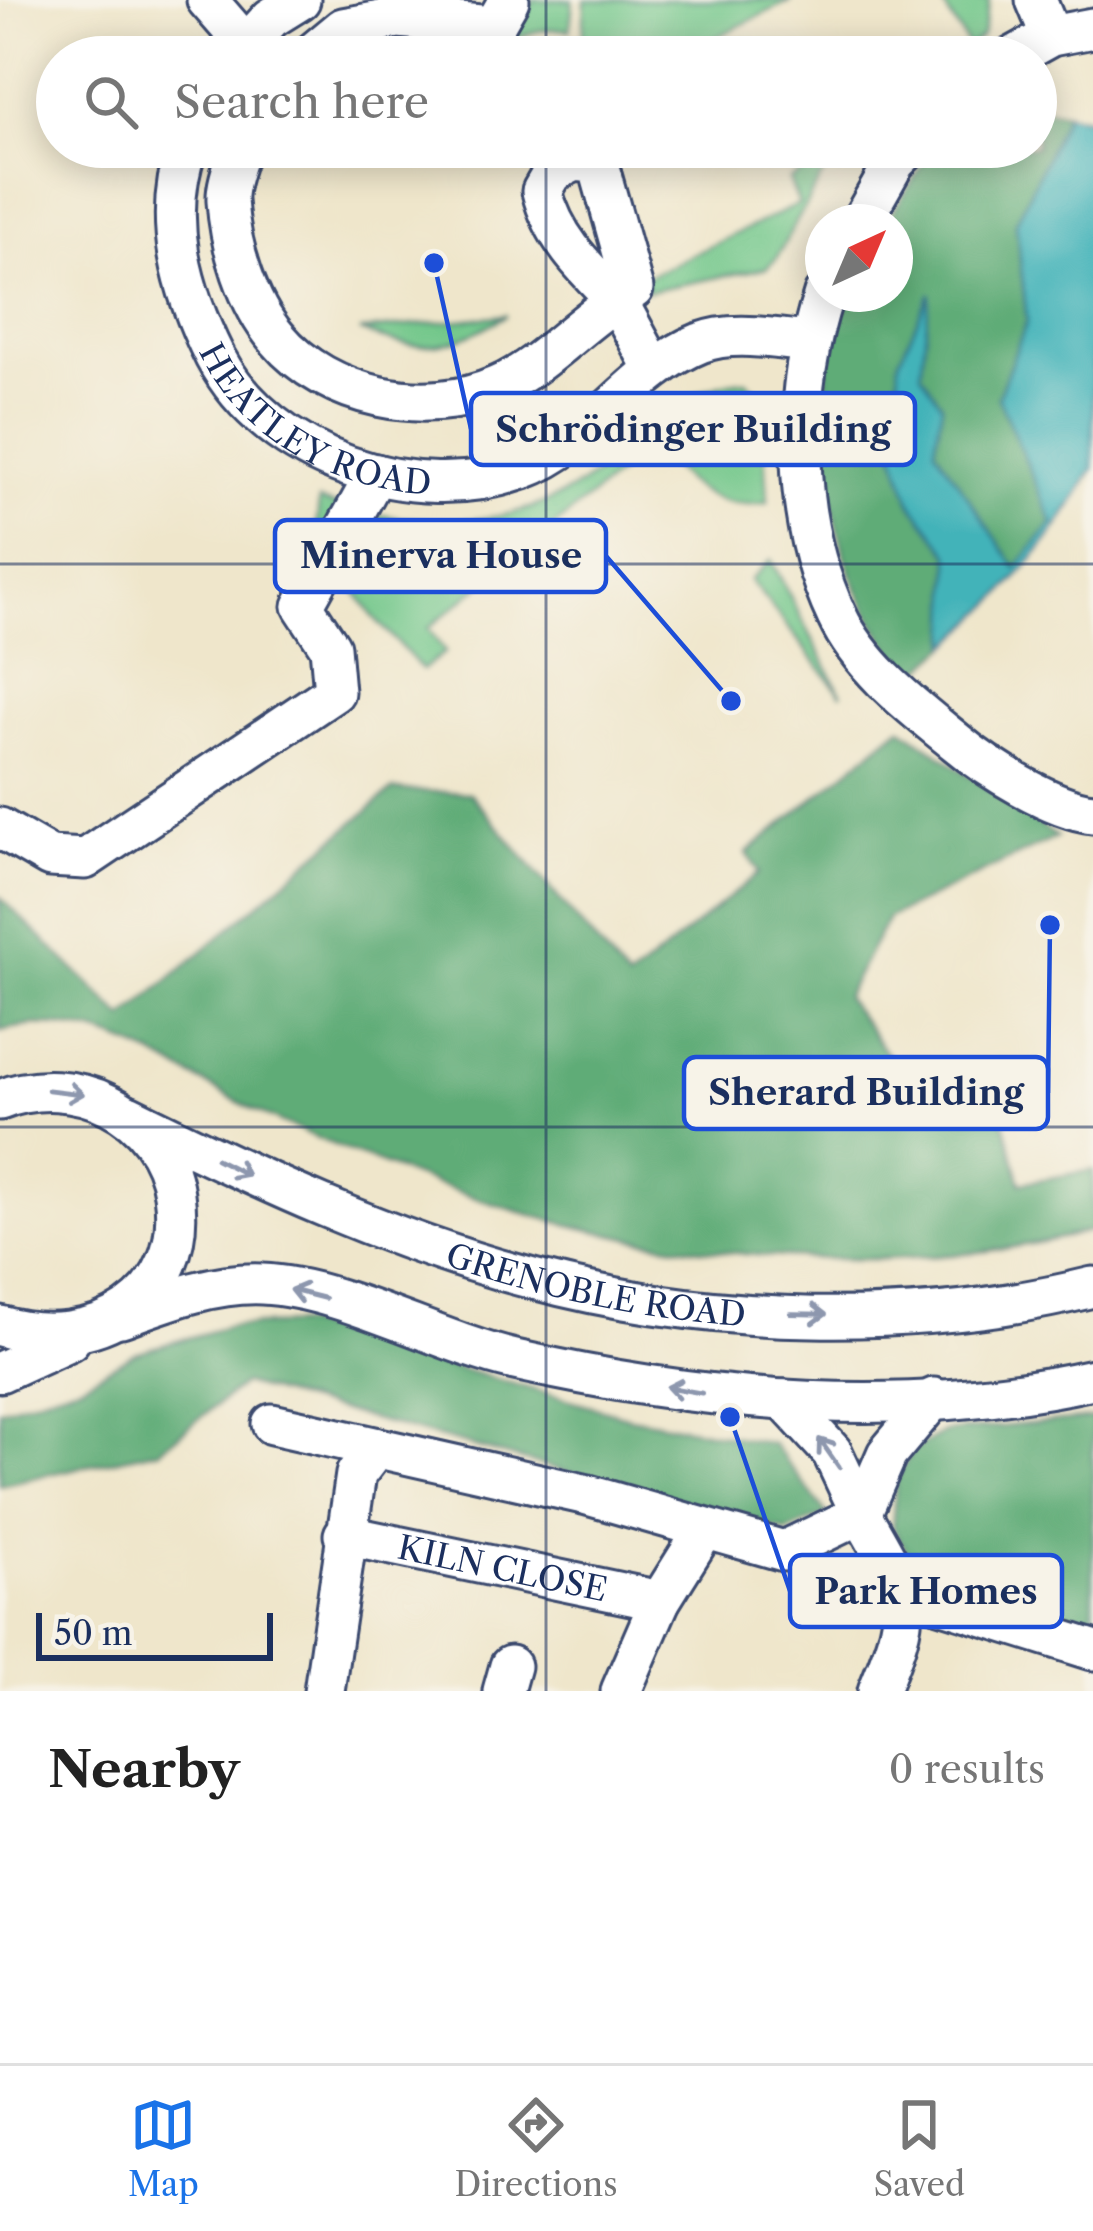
<!DOCTYPE html>
<meta charset="utf-8">
<style>
:root{--surface:#fff;--page:#f6f6f6;--text:#222;--muted:#767676;--line:#e0e0e0;--accent:#1a73e8}
body{margin:0;font-family:"Libre Caslon Text",serif;background:var(--page);color:var(--text)}
.compass{position:absolute;left:805px;top:204px;width:108px;height:108px;border-radius:50%;background:var(--surface);box-shadow:0 6px 30px #0003;rotate:44deg}
.scale{position:absolute;left:36px;bottom:30px;width:237px;box-sizing:border-box;padding-left:12px;border:6px solid #1b2f5e;border-top:0;font-size:33px;line-height:42px;white-space:nowrap;color:#1b2f5e;-webkit-text-stroke:9px #f7f3e8;paint-order:stroke}
.list{margin:0;padding:0;list-style:none}
h2{display:flex;justify-content:space-between;align-items:center;height:156px;margin:0;padding:0 48px;font-size:51px}
h2 small{font-size:39px;font-weight:400;color:var(--muted)}
.icon{flex:none;width:66px;height:66px;fill:none;stroke:currentColor;stroke-width:2;stroke-linecap:round;stroke-linejoin:round}
.map{position:relative;flex:none;width:1093px;height:1691px;overflow:hidden}
.search{position:absolute;background:var(--surface);box-shadow:0 6px 30px #0003;left:36px;right:36px;top:36px;height:132px;display:flex;align-items:center;gap:30px;box-sizing:border-box;padding:0 42px;border-radius:66px;color:var(--muted);font-size:45px}
.sheet{height:372px;background:var(--surface)}
nav{display:flex;justify-content:space-around;align-items:center;box-sizing:border-box;height:168px;border-top:3px solid var(--line);background:var(--surface);font-size:33px;color:var(--muted)}
nav a{display:grid;justify-items:center;gap:6px}
nav .on{color:var(--accent)}
.map>svg:first-child{display:block}
.green{fill:#73c78b;stroke:#477b74;stroke-width:3}
.forest{fill:#5eac77;stroke:#3c6e6a;stroke-width:3}
.water{fill:#42b3b9;stroke:#2e718c;stroke-width:3}
.lines{fill:none;stroke-linecap:round;stroke-linejoin:round}
.minor-casing{stroke:#3b4a6e;stroke-width:45}
.minor{stroke:#fff;stroke-width:39}
.oneway{stroke:#8d97ae}
.grid{fill:none;stroke:#1b2f5e;stroke-width:3;stroke-opacity:0.55}
.labels{text-anchor:middle;dominant-baseline:central;stroke-width:12;stroke-linejoin:round;paint-order:stroke}
.street-label{font-size:33px;fill:#1b2f5e;stroke:#f7f3e8}
.leader{fill:none;stroke:#1d4ed8;stroke-width:4.5}
.callout-dot{fill:#1d4ed8;stroke:#f7f3e8;stroke-width:4.5}
.callout{fill:#f7f3e8;stroke:#1d4ed8;stroke-width:4.5}
.callout-label{font-size:36px;text-anchor:middle;font-weight:bold;fill:#1b2f5e}
</style>
<div class="map">
<svg width="1093" height="1691" viewBox="0 0 1093 1691">
<rect width="100%" height="100%" fill="#f7f3e8"/>
<filter id="ink" filterUnits="userSpaceOnUse"><feTurbulence type="fractalNoise" baseFrequency=".00833" numOctaves="2"/><feDisplacementMap in="SourceGraphic" scale="24" xChannelSelector="R" yChannelSelector="G"/><feConvolveMatrix kernelMatrix="1 2 1 2 8 2 1 2 1" color-interpolation-filters="sRGB"/></filter>
<filter id="wash" filterUnits="userSpaceOnUse"><feTurbulence type="fractalNoise" baseFrequency=".004" numOctaves="4" result="noise"/><feDisplacementMap in="SourceGraphic" scale="48" xChannelSelector="R" yChannelSelector="G"/><feGaussianBlur stdDeviation="2.7" result="paint"/><feColorMatrix in="noise" values="0 0 0 0 0 0 0 0 0 0 0 0 0 0 0 0 0 1.4 0 .05"/><feComposite in="paint" operator="in"/></filter>
<g filter="url(#wash)">
<rect width="100%" height="100%" fill="#efe6cb"/>
<!-- green -->
<g class="green">
<path d="M 533,0 L 573,0 L 570,30 C 514,24 503,57 459,57 L 463,42 L 524,20 Z"/>
<path d="M 585,0 L 792,0 L 676,57 L 582,57 Z"/>
<path d="M 940,0 L 990,0 L 982,36 L 969,47 Z"/>
<path d="M 791,147 L 838,147 L 776,259 L 766,268 L 647,291 L 643,278 L 799,204 L 789,180 L 803,172 Z"/>
<path d="M 507,315 C 450,349 423,355 360,331 Z"/>
<path d="M 747,380 L 762,397 L 768,502 C 714,513 686,484 652,447 L 428,628 L 445,652 L 422,670 L 372,615 L 316,532 L 319,501 C 418,530 525,535 609,464 C 652,428 687,383 747,380 Z"/>
<path d="M 771,560 L 842,695 L 750,580 Z"/>
</g>
<!-- forest -->
<g class="forest">
<path d="M 1036,107 L 1066,113 L 1016,223 L 1027,321 L 998,397 L 1054,523 L 1015,569 L 935,448 L 942,404 L 921,373 L 929,297 L 899,360 L 911,503 L 950,554 L 949,645 L 914,676 C 836,596 818,471 827,364 C 829,341 843,316 851,294 L 895,294 L 895,222 L 886,222 L 924,163 L 942,147 L 1036,147 Z"/>
<path d="M 901,727 L 1057,837 L 888,918 L 845,997 L 925,1106 L 991,1074 L 1021,1183 L 1093,1170 L 1093,1230 C 905,1281 666,1261 482,1200 C 411,1176 337,1148 269,1117 C 182,1078 101,1004 0,1031 L 0,897 L 124,1018 L 392,790 L 470,793 L 628,981 L 759,873 L 747,853 Z"/>
<path d="M 302,1324 L 630,1417 L 773,1444 L 827,1514 L 787,1532 L 243,1384 L 159,1450 L 0,1485 L 0,1409 L 81,1384 L 135,1353 L 230,1326 Z"/>
<path d="M 1093,1418 L 1093,1635 L 928,1585 L 892,1527 L 896,1480 L 912,1451 L 944,1432 Z"/>
</g>
<!-- water -->
<path class="water" d="M 1066,113 L 1093,120 L 1093,468 C 1057,538 1008,593 949,645 L 950,554 L 911,503 L 895,454 L 899,360 L 930,293 L 921,373 L 942,404 L 935,448 L 1016,568 L 1053,523 L 998,397 L 1027,321 L 1016,223 Z"/>
</g>
<g filter="url(#ink)">
<g class="lines">
<defs>
<g id="minor">
<path d="M 207,0 L 246,45"/>
<path d="M 1036,0 L 1051,36"/>
<path d="M 235,57 L 271,18 L 300,0"/>
<path d="M 308,57 L 343,28 L 398,18 L 494,26 L 509,0"/>
<path d="M 1013,57 L 1051,36 L 1093,28"/>
<path id="s1" d="M 187,147 C 161,219 182,291 215,357 C 269,460 414,508 523,469 C 592,444 632,370 700,343 C 733,330 774,339 808,342"/>
<path d="M 240,147 C 235,163 226,184 227,201 C 230,246 247,303 277,338 C 327,398 427,418 498,386 C 541,367 577,326 617,300 L 654,369"/>
<path d="M 575,161 L 598,164 L 633,289 L 617,300 C 584,267 553,237 542,191 L 553,172 Z"/>
<path d="M 861,222 L 895,162 L 910,147"/>
<path d="M 824,294 C 791,395 791,519 837,616 C 861,668 913,707 956,742 C 987,768 1053,809 1093,813"/>
<path d="M 0,828 L 50,857 L 85,859 L 334,692 L 330,647 L 303,606 L 376,474"/>
<path d="M 0,1100 C 73,1071 162,1111 174,1194 C 190,1300 92,1354 0,1326"/>
<path id="s2" d="M 128,1115 C 257,1179 392,1242 533,1279 C 710,1326 915,1331 1093,1287"/>
<path d="M 121,1317 C 165,1301 213,1282 262,1284 C 339,1287 437,1342 515,1360 C 701,1402 904,1421 1093,1379"/>
<path d="M 0,1372 L 70,1340"/>
<path d="M 784,1400 L 832,1452 L 861,1514"/>
<path d="M 272,1424 L 588,1495 L 784,1551 L 861,1514 C 908,1597 916,1599 878,1691"/>
<path d="M 861,1514 L 887,1454 L 934,1398"/>
<path id="s3" d="M 344,1535 L 660,1601"/>
<path d="M 905,1591 L 1093,1650"/>
<path d="M 324,1691 L 356,1474 L 376,1448"/>
<path d="M 503,1691 L 510,1666"/>
<path d="M 621,1691 L 660,1601 L 705,1529"/>
</g>
</defs>
<!-- minor casing -->
<use href="#minor" class="minor-casing"/>
<!-- minor -->
<use href="#minor" class="minor"/>
</g>
<!-- one-way arrows -->
<defs><path id="oneway-shaft" d="M-6 0H5M1.5-3L5.5 0L1.5 3" fill="none" stroke-width="1.6" stroke-linecap="round" stroke-linejoin="round" transform="scale(3)"/></defs>
<g class="oneway">
<use href="#oneway-shaft" transform="translate(66 1092) rotate(7)"/>
<use href="#oneway-shaft" transform="translate(232 1167) rotate(27)"/>
<use href="#oneway-shaft" transform="translate(307 1294) rotate(-166)"/>
<use href="#oneway-shaft" transform="translate(809 1314) rotate(1)"/>
<use href="#oneway-shaft" transform="translate(684 1390) rotate(-170)"/>
<use href="#oneway-shaft" transform="translate(829 1453) rotate(-125)"/>
</g>
</g>
<!-- grid -->
<path class="grid" d="M 546,0 L 546,57M 546,147 L 546,1691M 0,564 L 1093,564M 0,1127 L 1093,1127"/>
<g class="labels">
<!-- street labels -->
<g class="street-label">
<text stroke="none"><textPath href="#s1" startOffset="342">HEATLEY ROAD</textPath></text>
<text stroke="none"><textPath href="#s2" startOffset="501">GRENOBLE ROAD</textPath></text>
<text stroke="none"><textPath href="#s3" startOffset="162">KILN CLOSE</textPath></text>
</g>
</g>
<!-- callouts -->
<path class="leader" d="M434 263L471 429M731 701L606 556M1050 925L1048 1093M730 1417L790 1591"/>
<g class="callout-dot">
<circle cx="434" cy="263" r="12"/>
<circle cx="731" cy="701" r="12"/>
<circle cx="1050" cy="925" r="12"/>
<circle cx="730" cy="1417" r="12"/>
</g>
<g class="callout">
<rect x="471" y="393" width="444" height="72" rx="12"/>
<rect x="275" y="520" width="331" height="72" rx="12"/>
<rect x="684" y="1057" width="364" height="72" rx="12"/>
<rect x="790" y="1555" width="272" height="72" rx="12"/>
</g>
<g class="callout-label">
<text x="693" y="442">Schrödinger Building</text>
<text x="441" y="568">Minerva House</text>
<text x="866" y="1105">Sherard Building</text>
<text x="926" y="1604">Park Homes</text>
</g>
</svg>
<svg class="compass" viewBox="-18 -18 36 36"><path d="M0-13l5 13h-10z" fill="#e53935"/><path d="M0 13l5-13h-10z" fill="#767676"/></svg>
<div class="scale">50 m</div>
<div class="search"><svg class="icon" aria-label="search" viewBox="0 0 24 24"><circle cx="10" cy="10" r="6"/><path d="M15 15l6 6"/></svg>Search here</div>
</div>
<section class="sheet">
<h2>Nearby<small>0 results</small></h2>
<ul class="list">
</ul>
</section>
<nav>
<a class="on"><svg class="icon" aria-label="map" viewBox="0 0 24 24"><path d="M3 6l6-2 6 2 6-2v14l-6 2-6-2-6 2zM9 4v14M15 6v14"/></svg>Map</a>
<a><svg class="icon" aria-label="directions" viewBox="0 0 24 24"><path d="M12 3l9 9-9 9-9-9zM9 14v-3h6M13 9l2 2-2 2"/></svg>Directions</a>
<a><svg class="icon" aria-label="saved" viewBox="0 0 24 24"><path d="M7 4h10v16l-5-4-5 4z"/></svg>Saved</a>
</nav>
